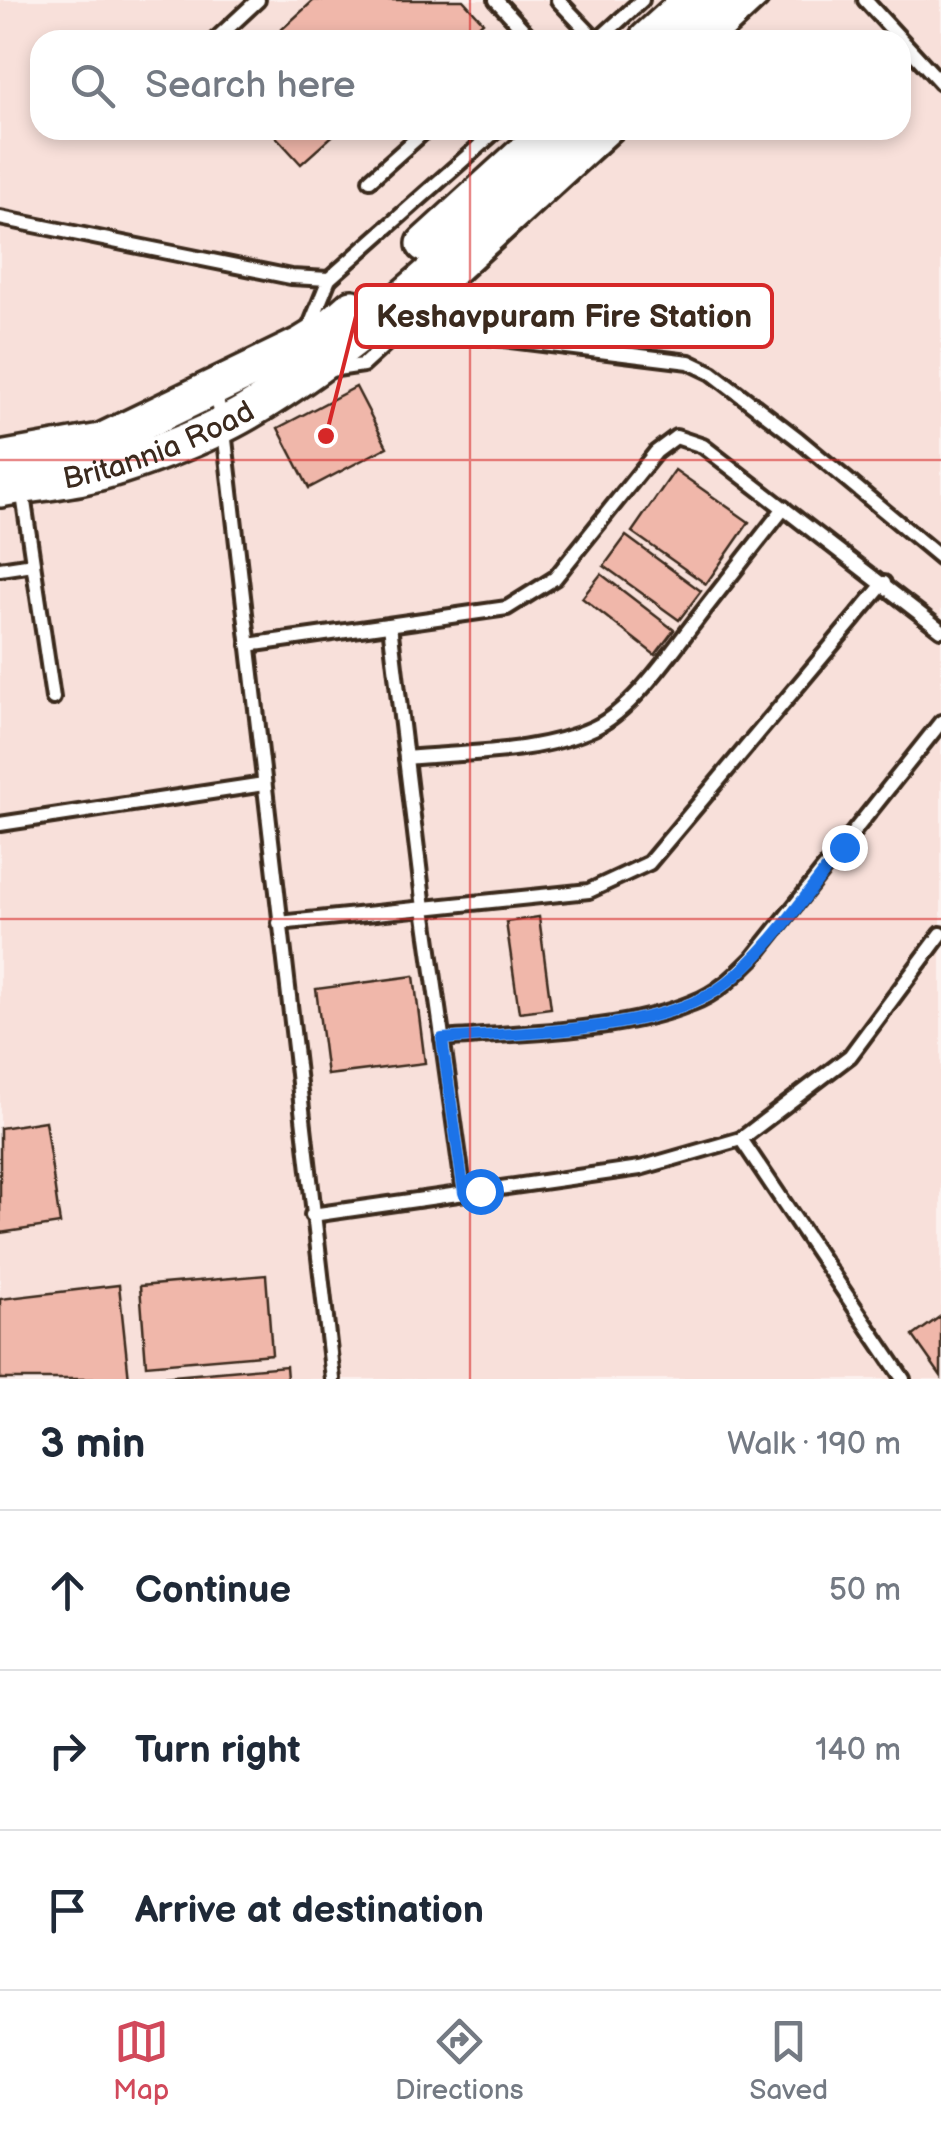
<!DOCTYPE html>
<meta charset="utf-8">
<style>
:root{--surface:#fff;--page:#f6f6f7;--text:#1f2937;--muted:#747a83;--line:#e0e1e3;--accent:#d1495b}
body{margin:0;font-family:"Balsamiq Sans",sans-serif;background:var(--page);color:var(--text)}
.stop{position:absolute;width:30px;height:30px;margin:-22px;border:8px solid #1a73e8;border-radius:50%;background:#fff}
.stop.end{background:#1a73e8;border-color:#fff;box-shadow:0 2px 10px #0008}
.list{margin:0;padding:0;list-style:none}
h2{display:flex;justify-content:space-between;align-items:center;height:130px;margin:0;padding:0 40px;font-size:42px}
h2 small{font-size:32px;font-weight:400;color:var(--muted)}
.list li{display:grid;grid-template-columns:65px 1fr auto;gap:30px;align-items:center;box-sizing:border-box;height:160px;padding:0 40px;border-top:2px solid var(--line)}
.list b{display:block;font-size:38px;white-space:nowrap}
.list em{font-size:32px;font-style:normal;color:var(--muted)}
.icon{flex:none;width:55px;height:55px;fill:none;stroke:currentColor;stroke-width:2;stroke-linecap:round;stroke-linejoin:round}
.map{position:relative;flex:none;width:941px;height:1379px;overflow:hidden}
.search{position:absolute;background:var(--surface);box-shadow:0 5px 15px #0003;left:30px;right:30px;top:30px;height:110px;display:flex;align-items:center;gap:25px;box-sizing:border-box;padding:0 35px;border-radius:30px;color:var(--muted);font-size:38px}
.sheet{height:610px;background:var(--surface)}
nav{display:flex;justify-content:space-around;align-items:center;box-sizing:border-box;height:140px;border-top:2px solid var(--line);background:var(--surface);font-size:28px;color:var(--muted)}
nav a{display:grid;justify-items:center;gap:5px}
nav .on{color:var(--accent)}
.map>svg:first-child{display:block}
.built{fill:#f8e0da;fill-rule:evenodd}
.building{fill:#f0b7aa;stroke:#3b2a1e;stroke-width:2.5}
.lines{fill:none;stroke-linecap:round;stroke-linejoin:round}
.lane-casing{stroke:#3b2a1e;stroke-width:20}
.secondary-casing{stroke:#3b2a1e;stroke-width:42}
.lane{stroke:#fff;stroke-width:12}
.secondary{stroke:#fff;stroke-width:35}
.route{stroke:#1a73e8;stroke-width:12}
.grid{fill:none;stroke:#d62828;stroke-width:2.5;stroke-opacity:0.55}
.labels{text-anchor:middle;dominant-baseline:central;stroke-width:10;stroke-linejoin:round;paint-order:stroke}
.street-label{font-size:30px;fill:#3b2a1e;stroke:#fff}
.leader{fill:none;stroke:#d62828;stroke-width:4}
.callout-dot{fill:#d62828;stroke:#fff;stroke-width:4}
.callout{fill:#fff;stroke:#d62828;stroke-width:4}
.callout-label{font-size:32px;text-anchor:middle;font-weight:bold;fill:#3b2a1e}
</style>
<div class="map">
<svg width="941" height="1379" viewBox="0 0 941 1379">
<rect width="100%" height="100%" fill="#fcf1ee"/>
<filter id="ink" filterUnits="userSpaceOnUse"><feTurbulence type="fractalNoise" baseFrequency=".01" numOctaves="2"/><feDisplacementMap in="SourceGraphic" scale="20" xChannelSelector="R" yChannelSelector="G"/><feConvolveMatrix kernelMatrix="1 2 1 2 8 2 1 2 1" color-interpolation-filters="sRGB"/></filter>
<g filter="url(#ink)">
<!-- built -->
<path class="built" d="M 0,0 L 941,0 L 941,1379 L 0,1379 ZM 40,40 L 901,40 L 901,130 L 40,130 Z"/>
<!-- building -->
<g class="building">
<path d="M 314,0 L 463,0 L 483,22 L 463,40 L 270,40 Z"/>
<path d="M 270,130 L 339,130 L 301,164 Z"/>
<path d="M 356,387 L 387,447 L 309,488 L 278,428 Z"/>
<path d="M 675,470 L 749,522 L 706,584 L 632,532 Z"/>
<path d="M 626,536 L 701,591 L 679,620 L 604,566 Z"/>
<path d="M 601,574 L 674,630 L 655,655 L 582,598 Z"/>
<path d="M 539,917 L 551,1008 L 519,1012 L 506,922 Z"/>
<path d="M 414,976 L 425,1063 L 327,1075 L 316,989 Z"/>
<path d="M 45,1121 L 60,1224 L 0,1233 L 0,1128 Z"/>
<path d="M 266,1275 L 272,1354 L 146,1365 L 140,1286 Z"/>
<path d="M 119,1285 L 129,1379 L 0,1379 L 0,1299 Z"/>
<path d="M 941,1316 L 941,1376 L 913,1336 Z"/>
<path d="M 286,1366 L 287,1379 L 151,1379 L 151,1378 Z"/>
</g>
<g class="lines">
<defs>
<g id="lane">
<path d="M 496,0 L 530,37 L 527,40"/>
<path d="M 558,0 L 596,40"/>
<path d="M 865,0 L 941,83"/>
<path d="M 215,40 L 258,0"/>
<path d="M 598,40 L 642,0"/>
<path d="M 718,40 L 761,0"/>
<path d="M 370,180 L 426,130"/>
<path d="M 0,218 L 291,277 L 329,279 L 307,333"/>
<path d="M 329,279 L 497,130"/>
<path d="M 405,327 L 689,362 L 712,373 L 798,439 L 941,558"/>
<path d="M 330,370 L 363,365 L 619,130"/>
<path d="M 214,389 L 223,422 L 333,1379"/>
<path d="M 22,488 L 53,698"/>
<path d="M 0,569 L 33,564"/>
<path d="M 390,625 L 424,908 L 464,1193"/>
<path d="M 248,645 L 507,608 L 555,578 L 656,452 L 676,437 L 703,446 L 941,630"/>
<path d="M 406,758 C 467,752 538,754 594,728 C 632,710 669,655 694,623 C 724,584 754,546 784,508"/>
<path d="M 0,824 L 264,784"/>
<path d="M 279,923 L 589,891 L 649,863 L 884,583"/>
<path d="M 442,1039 C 521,1032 619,1033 692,1003 C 717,994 735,976 753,958 L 941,722"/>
<path d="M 741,1139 L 903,1379"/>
<path d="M 312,1215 L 640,1168 L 741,1139 L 850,1056 L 941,934"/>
</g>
<g id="secondary">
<path d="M 647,40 L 691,0"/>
<path d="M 690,40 L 734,0"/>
<path d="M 425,244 L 550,130"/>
<path d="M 0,460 L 101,442 L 302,345 L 328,329 L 352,308"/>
<path id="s1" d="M 0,489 C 28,484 56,482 83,476 C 130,466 206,436 247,412 C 374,337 480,228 589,130"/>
</g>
</defs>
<!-- lane casing -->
<use href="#lane" class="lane-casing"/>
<!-- secondary casing -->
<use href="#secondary" class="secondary-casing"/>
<!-- lane -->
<use href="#lane" class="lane"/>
<!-- secondary -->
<use href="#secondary" class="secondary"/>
</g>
</g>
<g class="lines" filter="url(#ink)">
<!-- route -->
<path class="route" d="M 480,1191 L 464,1193 L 442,1039 C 520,1032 662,1033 724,985 C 770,951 808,891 844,847"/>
</g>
<!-- grid -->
<path class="grid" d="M 470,0 L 470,40M 470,130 L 470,1379M 0,460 L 941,460M 0,919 L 941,919"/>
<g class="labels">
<!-- street labels -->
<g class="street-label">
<text stroke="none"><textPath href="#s1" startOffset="165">Britannia Road</textPath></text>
</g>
</g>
<!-- callouts -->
<path class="leader" d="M326 436L356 316"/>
<circle class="callout-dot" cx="326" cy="436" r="10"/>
<rect class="callout" x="356" y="285" width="416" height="62" rx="10"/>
<g class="callout-label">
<text x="564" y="327">Keshavpuram Fire Station</text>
</g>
</svg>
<div class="stop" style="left:480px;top:1191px"></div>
<div class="stop end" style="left:844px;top:847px"></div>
<div class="search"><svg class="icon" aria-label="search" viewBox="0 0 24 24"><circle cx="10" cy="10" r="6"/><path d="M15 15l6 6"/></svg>Search here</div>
</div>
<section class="sheet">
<h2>3 min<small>Walk · 190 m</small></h2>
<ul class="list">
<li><svg class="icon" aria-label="ahead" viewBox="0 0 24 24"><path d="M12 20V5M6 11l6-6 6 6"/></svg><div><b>Continue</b></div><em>50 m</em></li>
<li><svg class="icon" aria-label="right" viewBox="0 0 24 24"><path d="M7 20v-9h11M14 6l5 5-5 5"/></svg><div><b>Turn right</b></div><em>140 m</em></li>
<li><svg class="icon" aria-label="arrive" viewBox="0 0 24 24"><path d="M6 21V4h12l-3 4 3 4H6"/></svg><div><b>Arrive at destination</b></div></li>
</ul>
</section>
<nav>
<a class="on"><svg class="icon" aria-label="map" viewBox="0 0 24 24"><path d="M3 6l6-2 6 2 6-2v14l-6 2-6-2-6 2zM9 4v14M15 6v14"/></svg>Map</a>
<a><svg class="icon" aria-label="directions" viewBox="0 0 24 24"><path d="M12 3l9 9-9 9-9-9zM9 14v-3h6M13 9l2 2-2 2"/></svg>Directions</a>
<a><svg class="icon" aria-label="saved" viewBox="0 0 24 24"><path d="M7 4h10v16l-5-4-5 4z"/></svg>Saved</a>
</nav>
